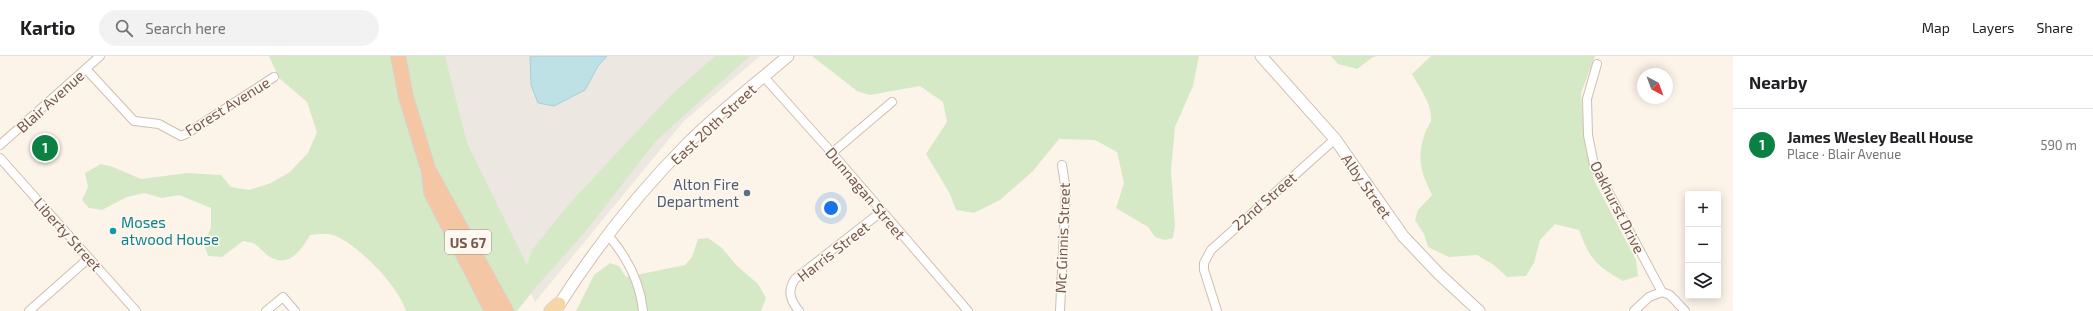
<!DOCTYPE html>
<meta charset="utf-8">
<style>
:root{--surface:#fff;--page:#f2f2f2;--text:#202124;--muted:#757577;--line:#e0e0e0;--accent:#0b8043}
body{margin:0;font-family:"Exo 2",sans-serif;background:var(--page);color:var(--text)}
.controls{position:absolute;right:12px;bottom:12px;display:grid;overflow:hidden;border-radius:4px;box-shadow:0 2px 10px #0003}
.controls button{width:36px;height:36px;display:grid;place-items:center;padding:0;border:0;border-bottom:1px solid var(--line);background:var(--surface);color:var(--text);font:20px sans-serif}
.compass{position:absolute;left:1637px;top:12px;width:36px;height:36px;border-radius:50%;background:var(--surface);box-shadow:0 2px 10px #0003;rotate:139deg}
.you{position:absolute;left:831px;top:152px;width:14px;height:14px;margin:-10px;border:3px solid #fff;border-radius:50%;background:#1a73e8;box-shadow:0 0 0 6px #1a73e833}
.badge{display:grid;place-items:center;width:26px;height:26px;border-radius:50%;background:var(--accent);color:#fff;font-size:13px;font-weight:700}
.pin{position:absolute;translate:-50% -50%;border:2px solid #fff;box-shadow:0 1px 4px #0006}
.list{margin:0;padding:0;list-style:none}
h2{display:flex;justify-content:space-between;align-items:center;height:52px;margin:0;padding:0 16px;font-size:17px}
h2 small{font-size:13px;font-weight:400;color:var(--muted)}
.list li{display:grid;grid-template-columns:26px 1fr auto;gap:12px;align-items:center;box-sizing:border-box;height:72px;padding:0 16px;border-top:1px solid var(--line)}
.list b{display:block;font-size:15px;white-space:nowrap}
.list p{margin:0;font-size:13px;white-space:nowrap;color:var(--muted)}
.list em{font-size:13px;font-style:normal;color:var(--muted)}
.icon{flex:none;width:22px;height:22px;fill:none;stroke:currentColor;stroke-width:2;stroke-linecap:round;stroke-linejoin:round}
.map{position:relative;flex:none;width:1733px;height:255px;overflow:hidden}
header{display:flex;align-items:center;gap:24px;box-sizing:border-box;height:56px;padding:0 20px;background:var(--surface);border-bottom:1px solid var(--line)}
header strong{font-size:19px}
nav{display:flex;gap:22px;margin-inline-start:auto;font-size:14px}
.search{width:280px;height:36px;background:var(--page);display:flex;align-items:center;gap:10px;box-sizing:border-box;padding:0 14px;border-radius:22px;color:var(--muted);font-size:15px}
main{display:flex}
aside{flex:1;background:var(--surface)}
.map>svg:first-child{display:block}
.industrial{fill:#ede7e2}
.green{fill:#d6e9c7}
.water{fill:#bee1e5;stroke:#a4d0d7}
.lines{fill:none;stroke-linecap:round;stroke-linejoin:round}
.minor-casing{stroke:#d0beb1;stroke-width:10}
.tertiary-casing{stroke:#d0beb1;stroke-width:13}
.primary-casing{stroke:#d9d1cd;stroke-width:15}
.trunk-casing{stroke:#d9d1cd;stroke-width:16}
.minor{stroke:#fff;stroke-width:8}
.tertiary{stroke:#fff;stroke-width:11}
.primary{stroke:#f7d6a5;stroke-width:13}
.trunk{stroke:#f5c6a4;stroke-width:14}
.service-dot{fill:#5c6f8a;stroke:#fef8f0;stroke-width:1.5}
.culture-dot{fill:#0f9aa8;stroke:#fef8f0;stroke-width:1.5}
.labels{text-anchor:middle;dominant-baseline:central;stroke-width:3;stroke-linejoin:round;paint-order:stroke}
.shield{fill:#fef8f0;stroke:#9f897e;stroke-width:1}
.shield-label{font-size:14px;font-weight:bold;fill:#765a4d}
.street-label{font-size:15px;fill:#765a4d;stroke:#fef8f0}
.service-label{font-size:15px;fill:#4e5e75;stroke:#fef8f0;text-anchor:end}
.culture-label{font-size:15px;fill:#0d838f;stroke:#fef8f0;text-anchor:start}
</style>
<header>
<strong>Kartio</strong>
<div class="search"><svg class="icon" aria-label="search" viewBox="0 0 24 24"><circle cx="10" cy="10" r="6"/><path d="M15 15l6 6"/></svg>Search here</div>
<nav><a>Map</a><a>Layers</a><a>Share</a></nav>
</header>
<main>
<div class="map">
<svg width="1733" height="255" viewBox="0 0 1733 255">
<rect width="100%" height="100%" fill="#fcf4e9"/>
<!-- industrial -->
<path class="industrial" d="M 439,0 L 760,0 L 684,65 L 535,246 L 458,88 Z"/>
<!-- green -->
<g class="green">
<path d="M 269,0 L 445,0 L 467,87 L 527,209 L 532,194 L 570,147 L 670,40 L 715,0 L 750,0 L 656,85 L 586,175 L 537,230 L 517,255 L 406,255 C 398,230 362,193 338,181 C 329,176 320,178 310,179 C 302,193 290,211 272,202 C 265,199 261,192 255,188 C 251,186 247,186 243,185 L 222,201 L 208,200 L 204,188 L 211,171 L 211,152 L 179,139 L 162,142 L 144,137 L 127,141 L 102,154 L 89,152 L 82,144 L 88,131 L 85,117 L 101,108 L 113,111 L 141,123 L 188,117 L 221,119 L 231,131 L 249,134 L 271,127 L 290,116 L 308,97 L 317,76 L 307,46 L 279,22 Z"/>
<path d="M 812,0 L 1199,0 L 1193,30 L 1175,71 L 1171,114 L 1175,170 L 1173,182 L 1165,184 L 1155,181 L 1148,171 L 1116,152 L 1124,127 L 1117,96 L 1095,84 L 1059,83 L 1033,115 L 1000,144 L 974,157 L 956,154 L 950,138 L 926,98 L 947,66 L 943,46 L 920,30 L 870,39 L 857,35 Z"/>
<path d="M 1331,0 L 1378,0 L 1373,1 L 1357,13 L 1338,8 Z"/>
<path d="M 1431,0 L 1595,0 L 1581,37 L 1585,90 L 1594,124 L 1636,204 L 1638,220 L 1623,225 C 1595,209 1590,203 1579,174 L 1555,168 L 1540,184 L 1534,207 L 1526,220 L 1507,221 L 1494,209 L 1477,199 L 1449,201 L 1428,191 L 1424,178 L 1415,164 L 1418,154 L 1432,139 C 1421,116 1416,102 1425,77 C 1427,70 1432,68 1431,60 C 1430,46 1419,30 1412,18 Z"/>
<path d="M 708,182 L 722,192 L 736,209 L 758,228 L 766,242 L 761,255 L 576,255 L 594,219 L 610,207 L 619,210 L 626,221 L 685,209 L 692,201 L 698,183 Z"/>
</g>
<!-- water -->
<path class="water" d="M 530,0 L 607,0 L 598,10 L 585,34 L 554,50 L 538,47 L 531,29 Z"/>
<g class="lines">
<defs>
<g id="minor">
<path d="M 1597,8 L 1587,43 L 1588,79 L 1594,109 L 1662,236 L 1670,239 L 1685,255"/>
<path d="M 86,13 L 134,65 L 159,68 L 181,80 L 186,78 L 274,21"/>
<path d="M 764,21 L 832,97 L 968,255"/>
<path d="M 0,89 L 100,0"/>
<path d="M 832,97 L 892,46"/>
<path d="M 0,102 L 136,255"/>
<path d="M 608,179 C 627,201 640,225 643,255"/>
<path d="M 29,255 L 89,202"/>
<path d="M 266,255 L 283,241 L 295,255"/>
<path d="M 799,255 C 790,244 787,235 795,223 L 881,156"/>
<path d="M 1060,255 L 1066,135 L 1062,109"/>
<path d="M 1217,255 L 1204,214 L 1204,207 L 1211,194 L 1335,83"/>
<path d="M 1634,255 L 1649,241 L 1662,236"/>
</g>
<g id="tertiary">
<path d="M 1261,0 L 1335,83 L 1403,180 L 1439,218 L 1479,255"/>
<path d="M 555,255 C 593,195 637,138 687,88 C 719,56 754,29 788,0"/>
</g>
<path id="primary" d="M 551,255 L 559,248"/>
<g id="trunk">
<path d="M 398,0 L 406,41 L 429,116 L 431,136 L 492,255"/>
<path d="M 431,118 L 506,255"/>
</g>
</defs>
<!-- minor casing -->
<use href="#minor" class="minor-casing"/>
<!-- tertiary casing -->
<use href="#tertiary" class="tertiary-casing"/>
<!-- primary casing -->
<use href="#primary" class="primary-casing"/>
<!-- trunk casing -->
<use href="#trunk" class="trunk-casing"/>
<!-- minor -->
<use href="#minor" class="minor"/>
<!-- tertiary -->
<use href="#tertiary" class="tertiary"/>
<!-- primary -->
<use href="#primary" class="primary"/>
<!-- trunk -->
<use href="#trunk" class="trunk"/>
</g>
<!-- markers -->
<circle class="service-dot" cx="747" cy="137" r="4"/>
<circle class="culture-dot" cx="113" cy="175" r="4"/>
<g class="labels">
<!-- shield labels -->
<rect class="shield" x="445" y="174" width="46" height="24" rx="3"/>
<g class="shield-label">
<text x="468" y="186">US 67</text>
</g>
<!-- street labels -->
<g class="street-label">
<text transform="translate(50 45) rotate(-42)">Blair Avenue</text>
<text transform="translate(227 50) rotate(-32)">Forest Avenue</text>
<text transform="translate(713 68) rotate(-43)">East 20th Street</text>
<text transform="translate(1367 130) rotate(55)">Alby Street</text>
<text transform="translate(866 137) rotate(50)">Dunnagan Street</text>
<text transform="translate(1264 145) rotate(-41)">22nd Street</text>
<text transform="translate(1618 151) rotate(63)">Oakhurst Drive</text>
<text transform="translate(68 178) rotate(48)">Liberty Street</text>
<text transform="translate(1062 182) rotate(-88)">Mc Ginnis Street</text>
<text transform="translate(833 195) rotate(-38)">Harris Street</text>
</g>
<!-- service labels -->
<g class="service-label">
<text x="739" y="128">Alton Fire<tspan x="739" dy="17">Department</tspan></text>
</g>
<!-- culture labels -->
<g class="culture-label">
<text x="121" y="166">Moses<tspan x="121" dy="17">atwood House</tspan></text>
</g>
</g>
</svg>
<div class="controls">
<button>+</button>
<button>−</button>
<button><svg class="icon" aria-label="layers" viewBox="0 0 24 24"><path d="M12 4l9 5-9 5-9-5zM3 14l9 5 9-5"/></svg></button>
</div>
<svg class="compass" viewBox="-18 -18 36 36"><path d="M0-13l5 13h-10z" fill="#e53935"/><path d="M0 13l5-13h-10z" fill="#757577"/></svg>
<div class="you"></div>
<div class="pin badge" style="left:45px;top:92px">1</div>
</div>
<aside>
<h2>Nearby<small></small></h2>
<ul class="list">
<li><span class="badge">1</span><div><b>James Wesley Beall House</b><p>Place · Blair Avenue</p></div><em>590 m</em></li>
</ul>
</aside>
</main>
